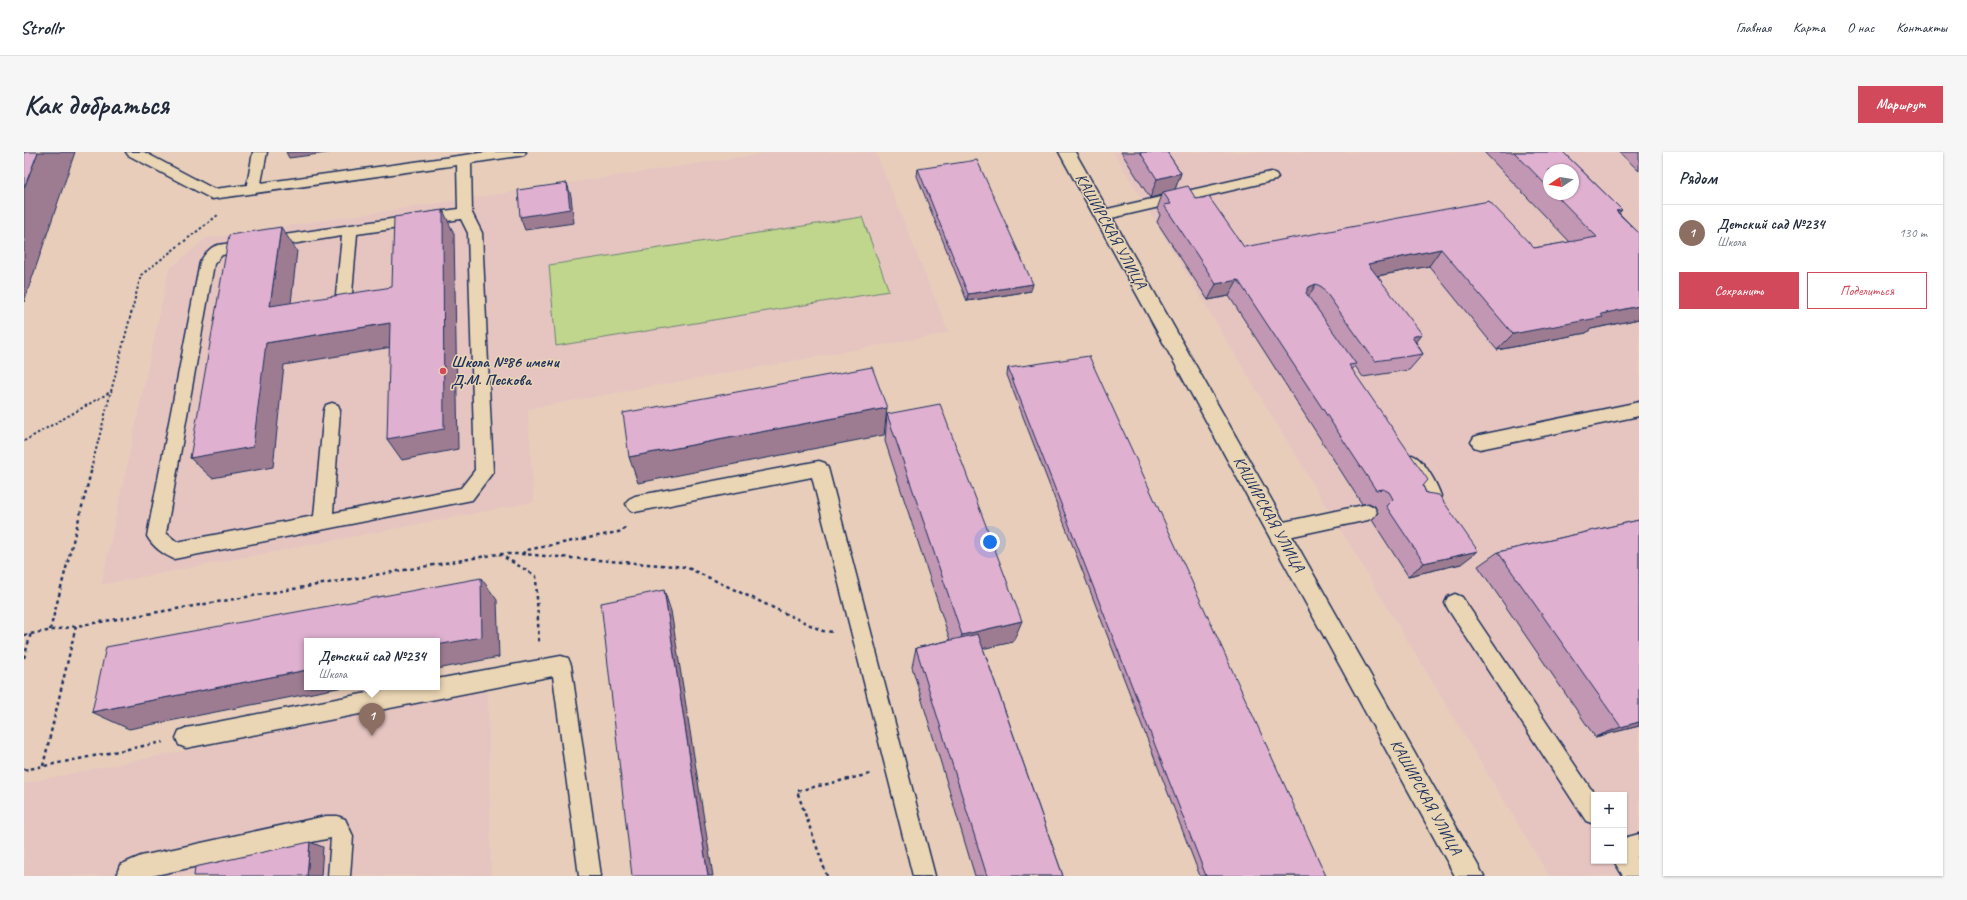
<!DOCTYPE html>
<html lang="ru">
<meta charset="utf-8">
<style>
:root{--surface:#fff;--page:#f6f6f7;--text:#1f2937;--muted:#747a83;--line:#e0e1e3;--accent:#d1495b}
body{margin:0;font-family:Caveat,sans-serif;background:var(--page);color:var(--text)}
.controls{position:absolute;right:12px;bottom:12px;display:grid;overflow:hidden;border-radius:0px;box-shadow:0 1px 3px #0004}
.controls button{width:36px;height:36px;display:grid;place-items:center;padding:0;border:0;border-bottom:1px solid var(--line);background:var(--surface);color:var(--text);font:20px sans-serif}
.compass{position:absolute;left:1519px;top:12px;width:36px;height:36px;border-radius:50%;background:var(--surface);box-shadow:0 1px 3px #0004;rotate:258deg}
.you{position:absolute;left:966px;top:390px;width:14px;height:14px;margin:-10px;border:3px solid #fff;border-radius:50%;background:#1a73e8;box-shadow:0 0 0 6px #1a73e833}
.badge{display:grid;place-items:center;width:26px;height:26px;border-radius:50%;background:var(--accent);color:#fff;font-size:13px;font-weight:700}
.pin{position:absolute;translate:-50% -33px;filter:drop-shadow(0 1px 2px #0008)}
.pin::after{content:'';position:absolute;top:21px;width:14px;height:12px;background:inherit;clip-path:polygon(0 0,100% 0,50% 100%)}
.popup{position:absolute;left:280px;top:486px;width:136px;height:52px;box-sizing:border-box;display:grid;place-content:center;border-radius:0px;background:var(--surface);filter:drop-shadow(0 1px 3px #0005);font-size:13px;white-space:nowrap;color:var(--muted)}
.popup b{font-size:15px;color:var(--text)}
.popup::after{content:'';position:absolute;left:50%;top:100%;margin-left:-8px;border:8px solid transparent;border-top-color:var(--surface)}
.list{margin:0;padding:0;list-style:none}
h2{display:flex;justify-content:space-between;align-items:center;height:52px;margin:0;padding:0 16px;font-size:17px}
h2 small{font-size:13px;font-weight:400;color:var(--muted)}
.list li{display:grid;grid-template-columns:26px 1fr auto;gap:12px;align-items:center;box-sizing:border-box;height:56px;padding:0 16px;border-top:1px solid var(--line)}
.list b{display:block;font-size:15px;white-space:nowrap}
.list p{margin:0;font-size:13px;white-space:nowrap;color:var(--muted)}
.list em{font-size:13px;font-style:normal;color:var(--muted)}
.actions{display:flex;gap:8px;padding:12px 16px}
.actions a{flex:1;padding:9px 0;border:1px solid var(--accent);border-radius:0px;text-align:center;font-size:14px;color:var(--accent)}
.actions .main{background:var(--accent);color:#fff}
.map{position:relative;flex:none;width:1615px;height:724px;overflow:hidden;border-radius:0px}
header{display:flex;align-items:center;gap:24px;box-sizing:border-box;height:56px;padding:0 20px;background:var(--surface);border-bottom:1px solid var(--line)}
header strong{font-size:19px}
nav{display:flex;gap:22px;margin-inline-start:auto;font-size:14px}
.intro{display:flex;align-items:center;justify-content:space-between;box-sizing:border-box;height:96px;padding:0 24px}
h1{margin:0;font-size:28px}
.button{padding:10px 18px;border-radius:0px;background:var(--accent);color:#fff;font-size:14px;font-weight:700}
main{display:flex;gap:24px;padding:0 24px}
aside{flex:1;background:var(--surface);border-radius:0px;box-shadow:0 1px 3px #0004}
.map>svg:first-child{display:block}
.built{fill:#e6c5c1;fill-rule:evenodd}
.green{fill:#bfd68c;stroke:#6d8275}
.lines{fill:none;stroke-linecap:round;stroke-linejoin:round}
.lane-casing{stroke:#1b2f5e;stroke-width:3}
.primary-casing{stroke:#1b2f5e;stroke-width:3}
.path-far1{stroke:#1b2f5e;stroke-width:2;stroke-dasharray:2.5 2.5;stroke-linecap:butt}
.path{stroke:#1b2f5e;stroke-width:2.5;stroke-dasharray:3.5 3.5;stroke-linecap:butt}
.lane{fill:#ead5b4;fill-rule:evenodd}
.primary{fill:#ead5b4;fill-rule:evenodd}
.wall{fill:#c197b3;stroke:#1b2f5e;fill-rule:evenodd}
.shaded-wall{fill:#9d7b92;stroke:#1b2f5e}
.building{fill:#e0b0d0;stroke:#1b2f5e}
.poi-dot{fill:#d1495b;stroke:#ead5b4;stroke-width:1.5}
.labels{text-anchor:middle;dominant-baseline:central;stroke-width:3;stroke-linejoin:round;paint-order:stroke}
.street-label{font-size:16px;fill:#1b2f5e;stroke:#ead5b4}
.poi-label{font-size:16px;font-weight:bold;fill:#1b2f5e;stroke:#ead5b4;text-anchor:start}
</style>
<header>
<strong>Strollr</strong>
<nav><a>Главная</a><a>Карта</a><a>О нас</a><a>Контакты</a></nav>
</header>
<div class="intro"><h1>Как добраться</h1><a class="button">Маршрут</a></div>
<main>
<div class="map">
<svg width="1615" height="724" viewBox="0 0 1615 724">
<rect width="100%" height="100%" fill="#e8ceba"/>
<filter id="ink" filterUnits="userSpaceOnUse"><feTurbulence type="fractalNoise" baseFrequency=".025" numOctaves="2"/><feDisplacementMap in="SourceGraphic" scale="8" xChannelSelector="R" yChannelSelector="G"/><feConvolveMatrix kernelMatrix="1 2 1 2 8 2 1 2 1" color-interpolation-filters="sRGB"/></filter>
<g filter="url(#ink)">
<!-- built -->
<g class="built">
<path d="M 749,0 L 852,0 L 925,181 L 504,257 L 510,350 L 77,433 L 145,117 L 182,86 Z"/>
<path d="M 1089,0 L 1615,0 L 1615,724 L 1525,724 ZM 1525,18 L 1549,18 L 1549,42 L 1525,42 ZM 1570,643 L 1600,643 L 1600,709 L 1570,709 Z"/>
<path d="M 464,537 L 467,724 L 0,724 L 0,631 Z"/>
</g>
<!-- green -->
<path class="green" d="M 838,65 L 865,139 L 532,194 L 525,113 Z"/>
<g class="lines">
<defs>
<g id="lane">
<path d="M 102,0 L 120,0 L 190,37 L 223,33 L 229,0 L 243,0 L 237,31 L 463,0 L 502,0 L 500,3 L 495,4 L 447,11 L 448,61 L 458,81 L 469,320 L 448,348 L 150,407 C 140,403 128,394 123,384 L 176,110 C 180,103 186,95 194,93 L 434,57 L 433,13 L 188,47 L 104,3 ZM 437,67 L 444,81 L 451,318 L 437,336 L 309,361 L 316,258 L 314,253 L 308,251 L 302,253 L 300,258 L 290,364 L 153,390 L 142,381 L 190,112 L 198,103 L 318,84 L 311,153 L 314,157 L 319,159 L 324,157 L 327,153 L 333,82 Z"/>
<path d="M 1247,20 L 1252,22 L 1254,25 L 1252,28 L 1079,68 L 1074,66 L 1072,63 L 1074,60 L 1079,58 Z"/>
<path d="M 1615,250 L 1615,264 L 1456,297 L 1450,295 L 1447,290 L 1450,285 L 1456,283 Z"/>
<path d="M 1388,303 C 1400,307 1413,332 1417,344 C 1412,355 1399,358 1388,354 L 1385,349 L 1388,344 L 1398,341 L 1379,310 L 1382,305 Z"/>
<path d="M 795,309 L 801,311 L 804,316 L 911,724 L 889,724 L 788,325 L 611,360 L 605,357 L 602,352 L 605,347 L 611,344 Z"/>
<path d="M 1344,352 L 1350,355 L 1353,360 L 1350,365 L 1344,368 L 1255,387 L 1249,385 L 1246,379 L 1249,373 L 1255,371 Z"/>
<path d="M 1431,442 L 1438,445 L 1571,643 L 1570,672 L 1562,669 L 1424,457 L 1421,451 L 1424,445 Z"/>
<path d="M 537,504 L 544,506 L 547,513 L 577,724 L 555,724 L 529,524 L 162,596 L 155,593 L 152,586 L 155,579 L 162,576 L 374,535 L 413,535 L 413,527 Z"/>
<path d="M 302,664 L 313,664 L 321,667 L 329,684 L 326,724 L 304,724 L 307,686 L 127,724 L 92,724 L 96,713 L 117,704 Z"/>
<path d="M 1615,682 L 1615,704 L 1612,705 L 1615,709 L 1615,724 L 1599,724 L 1590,709 L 1600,709 L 1600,686 Z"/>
</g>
<path id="primary" d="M 1035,0 L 1051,0 L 1460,724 L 1431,724 Z"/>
</defs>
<!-- lane casing -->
<use href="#lane" class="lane-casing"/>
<!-- primary casing -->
<use href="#primary" class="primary-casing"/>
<!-- path-far1 -->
<g class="path-far1">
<path d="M 0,289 L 88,239"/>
<path d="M 67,317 L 117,123 L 194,63"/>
</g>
<!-- path -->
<g class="path">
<path d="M 475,402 L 512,424 L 515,492"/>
<path d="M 498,402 L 503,398 L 599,379 L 602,373"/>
<path d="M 26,478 L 68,316"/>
<path d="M 0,483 L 474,402 L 497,402 L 662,415 L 799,479 L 811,480"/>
<path d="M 0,506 L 7,481"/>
<path d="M 19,614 L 52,474"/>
<path d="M 0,618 L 139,590"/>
<path d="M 803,724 L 773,639 L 846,622"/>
</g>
<!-- lane -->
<use href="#lane" class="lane"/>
<!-- primary -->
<use href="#primary" class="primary"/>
</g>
<!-- wall -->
<g class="wall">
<path d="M 1097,0 L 1143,0 L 1157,21 L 1151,37 L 1172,47 L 1220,95 L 1510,96 L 1546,90 L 1460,0 L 1539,0 L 1598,58 L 1595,61 L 1615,81 L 1615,167 L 1567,177 L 1562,181 L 1473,198 L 1405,114 L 1354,124 L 1399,202 L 1385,218 L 1339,225 L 1331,214 L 1328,218 L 1399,334 L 1437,412 L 1384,424 L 1348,368 L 1354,361 L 1351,354 L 1345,351 L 1338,352 L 1205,144 L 1184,148 L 1133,70 L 1136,63 L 1133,57 L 1138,43 L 1126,46 ZM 1525,18 L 1549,42 L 1525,42 Z"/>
<path d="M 1595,0 L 1615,0 L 1615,19 Z"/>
<path d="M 894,17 L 1007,139 L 943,149 L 893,24 Z"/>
<path d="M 984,216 L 1302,724 L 1176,724 L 983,223 Z"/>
<path d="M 863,262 L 989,490 L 959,496 L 1039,724 L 951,724 L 888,515 L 892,496 L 926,488 L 861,289 Z"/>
<path d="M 1615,368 L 1615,574 L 1571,585 L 1454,414 L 1474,400 Z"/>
</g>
<!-- shaded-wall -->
<g class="shaded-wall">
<path d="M 14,0 L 51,0 L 0,150 L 0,36 Z"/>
<path d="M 262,0 L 310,0 L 265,6 Z"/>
<path d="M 1157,21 L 1150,40 L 1139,40 L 1138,43 L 1126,46 L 1133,27 Z"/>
<path d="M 543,31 L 547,44 L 550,71 L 501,78 L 496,65 Z"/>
<path d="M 419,58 L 430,82 L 434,297 L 378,308 L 363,287 Z"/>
<path d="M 1598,58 L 1582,75 L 1592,59 Z"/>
<path d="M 257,75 L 273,99 L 264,177 L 246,154 Z"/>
<path d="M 1417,97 L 1405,114 L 1332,128 L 1344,112 Z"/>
<path d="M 1214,128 L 1205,144 L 1184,148 L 1192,132 Z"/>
<path d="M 1009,132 L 1007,139 L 943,149 L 944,142 Z"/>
<path d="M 1292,132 L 1282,149 L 1275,151 L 1285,135 Z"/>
<path d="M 1615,154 L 1615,167 L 1567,177 L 1562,181 L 1473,198 L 1489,182 L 1577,162 Z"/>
<path d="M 366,171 L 380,193 L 260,213 L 249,315 L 188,326 L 166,306 L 242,191 Z"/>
<path d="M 1398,182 L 1385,198 L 1388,185 Z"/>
<path d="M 863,256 L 860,283 L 614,331 L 605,305 Z"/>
<path d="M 1454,399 L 1437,412 L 1384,424 L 1400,411 Z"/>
<path d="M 457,426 L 473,448 L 475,505 L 413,517 L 413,493 Z"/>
<path d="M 640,438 L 647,459 L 689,724 L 684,724 Z"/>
<path d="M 998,469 L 989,490 L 931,503 L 938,483 Z"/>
<path d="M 283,518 L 283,535 L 319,535 L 105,577 L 68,560 Z"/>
<path d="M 1615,570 L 1615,574 L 1571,585 L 1597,575 Z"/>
<path d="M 286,690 L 299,695 L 297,724 L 283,724 Z"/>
</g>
<!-- building -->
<g class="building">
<path d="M 0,0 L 14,0 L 0,36 Z"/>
<path d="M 1116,0 L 1143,0 L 1157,21 L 1133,27 Z"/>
<path d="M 1490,0 L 1539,0 L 1598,58 L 1592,59 L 1615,81 L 1615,154 L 1577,162 L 1579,165 L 1489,182 L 1417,97 L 1344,112 L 1398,182 L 1388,185 L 1399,202 L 1351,209 L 1298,135 L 1292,132 L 1285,135 L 1282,141 L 1332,212 L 1325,213 L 1404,328 L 1399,334 L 1402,341 L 1415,343 L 1454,399 L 1400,411 L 1362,354 L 1369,347 L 1365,340 L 1359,337 L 1352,338 L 1214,128 L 1192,132 L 1140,53 L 1147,52 L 1139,40 L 1164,34 L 1172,47 L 1185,45 L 1220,95 L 1465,49 L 1510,96 L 1573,85 L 1531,42 L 1549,42 L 1549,18 L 1525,18 L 1525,36 Z"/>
<path d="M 953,8 L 1009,132 L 944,142 L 894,17 Z"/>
<path d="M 543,31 L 546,57 L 496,65 L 494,38 Z"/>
<path d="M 419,58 L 420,277 L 363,287 L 366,171 L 242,191 L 229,295 L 166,306 L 205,83 L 257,75 L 246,154 L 368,135 L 370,65 Z"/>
<path d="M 1065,204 L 1302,724 L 1182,724 L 984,216 Z"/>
<path d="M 848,215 L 863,256 L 605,305 L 599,261 Z"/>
<path d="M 916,252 L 998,469 L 938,483 L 863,262 Z"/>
<path d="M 1615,368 L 1615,570 L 1597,575 L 1474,400 Z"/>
<path d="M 457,426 L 458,485 L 413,493 L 413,489 L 283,489 L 283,518 L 68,560 L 82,495 Z"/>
<path d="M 640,438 L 684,724 L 608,724 L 577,451 Z"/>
<path d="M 954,482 L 1039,724 L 963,724 L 892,496 Z"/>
<path d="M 286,690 L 283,724 L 170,724 L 171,715 Z"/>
</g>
</g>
<!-- markers -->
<circle class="poi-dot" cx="419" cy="219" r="4"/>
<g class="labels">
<!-- street labels -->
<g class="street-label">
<text transform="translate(1087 79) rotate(61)">КАШИРСКАЯ УЛИЦА</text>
<text transform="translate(1245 362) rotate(61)">КАШИРСКАЯ УЛИЦА</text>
<text transform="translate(1402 645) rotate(61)">КАШИРСКАЯ УЛИЦА</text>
</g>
<!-- poi labels -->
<g class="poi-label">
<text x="427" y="210">Школа №86 имени<tspan x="427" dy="18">Д.М. Пескова</tspan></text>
</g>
</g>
</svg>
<div class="controls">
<button>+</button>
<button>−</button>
</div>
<svg class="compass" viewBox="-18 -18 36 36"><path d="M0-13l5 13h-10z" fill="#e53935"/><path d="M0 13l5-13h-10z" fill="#747a83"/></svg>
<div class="you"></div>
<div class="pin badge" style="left:348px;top:584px;background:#8d6e63">1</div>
<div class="popup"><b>Детский сад №234</b>Школа</div>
</div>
<aside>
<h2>Рядом<small></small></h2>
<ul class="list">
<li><span class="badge" style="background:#8d6e63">1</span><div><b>Детский сад №234</b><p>Школа</p></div><em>130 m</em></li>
</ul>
<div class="actions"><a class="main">Сохранить</a><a>Поделиться</a></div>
</aside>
</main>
